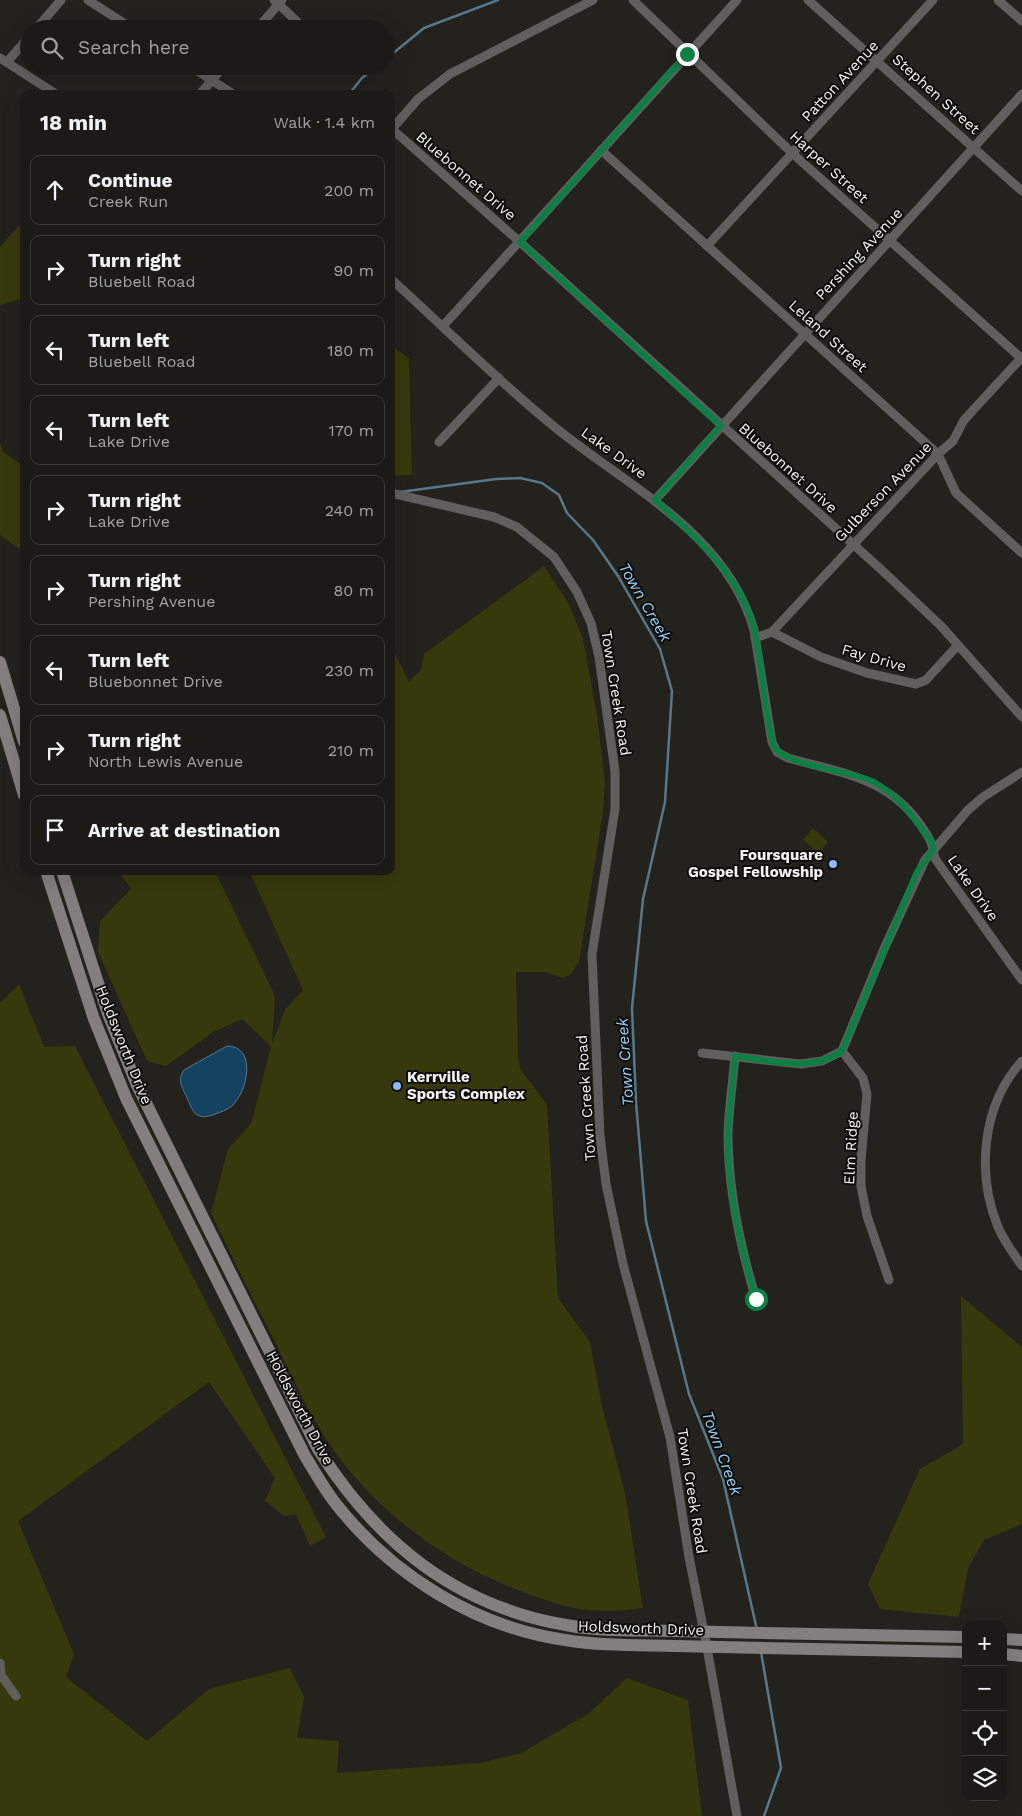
<!DOCTYPE html>
<meta charset="utf-8">
<style>
:root{--surface:#1b1a16;--page:#24231f;--text:#f1f3f6;--muted:#a0a1a1;--line:#393835}
body{margin:0;font-family:"Work Sans",sans-serif;background:var(--page);color:var(--text)}
.controls{position:absolute;right:15px;bottom:15px;display:grid;overflow:hidden;border-radius:10px;box-shadow:0 5px 20px #0002}
.controls button{width:45px;height:45px;display:grid;place-items:center;padding:0;border:0;border-bottom:1px solid var(--line);background:var(--surface);color:var(--text);font:25px sans-serif}
.stop{position:absolute;width:15px;height:15px;margin:-11px;border:4px solid #0b8043;border-radius:50%;background:#fff}
.stop.end{background:#0b8043;border-color:#fff;box-shadow:0 1px 5px #0008}
.list{margin:0;padding:0;list-style:none}
h2{display:flex;justify-content:space-between;align-items:center;height:65px;margin:0;padding:0 20px;font-size:21px}
h2 small{font-size:16px;font-weight:400;color:var(--muted)}
.list li{display:grid;grid-template-columns:32px 1fr auto;gap:15px;align-items:center;box-sizing:border-box;height:70px;margin:0 10px 10px;padding:0 10px;border:1px solid var(--line);border-radius:10px}
.list b{display:block;font-size:19px;white-space:nowrap}
.list p{margin:0;font-size:16px;white-space:nowrap;color:var(--muted)}
.list em{font-size:16px;font-style:normal;color:var(--muted)}
.icon{flex:none;width:28px;height:28px;fill:none;stroke:currentColor;stroke-width:2;stroke-linecap:round;stroke-linejoin:round}
.map{position:relative;flex:none;width:1022px;height:1816px;overflow:hidden}
.search{position:absolute;background:var(--surface);box-shadow:0 5px 20px #0002;left:20px;top:20px;width:375px;height:55px;display:flex;align-items:center;gap:12px;box-sizing:border-box;padding:0 18px;border-radius:28px;color:var(--muted);font-size:19px}
.panel{position:absolute;background:var(--surface);box-shadow:0 5px 20px #0002;left:20px;top:90px;width:375px;height:785px;border-radius:10px}
.map>svg:first-child{display:block}
.green{fill:#37380c}
.water{fill:#134361;stroke:#56788c}
.lines{fill:none;stroke-linecap:round;stroke-linejoin:round}
.stream{stroke:#56788c;stroke-width:2.5}
.minor{stroke:#615e5e;stroke-width:9}
.secondary{stroke:#847f7f;stroke-width:12}
.secondary-bridge{stroke:#847f7f;stroke-width:12}
.route{stroke:#0b8043;stroke-width:6}
.poi-dot{fill:#8cb9fc;stroke:#0c0c0a;stroke-width:2}
.labels{text-anchor:middle;dominant-baseline:central;stroke-width:4;stroke-linejoin:round;paint-order:stroke}
.street-label{font-size:15px;fill:#f3f2ef;stroke:#0c0c0a}
.poi-label{font-size:15px;font-weight:bold;fill:#f3f2ef;stroke:#0c0c0a;text-anchor:end}
.water-label{font-size:16px;font-style:italic;fill:#95cdf6;stroke:#0c0c0a}
</style>
<div class="map">
<svg width="1022" height="1816" viewBox="0 0 1022 1816">
<rect width="100%" height="100%" fill="#24221d"/>
<!-- green -->
<g class="green">
<path d="M 24,220 L 24,298 L 0,305 L 0,247 Z"/>
<path d="M 391,345 L 409,359 L 412,475 L 391,476 Z"/>
<path d="M 0,442 L 3,452 L 24,466 L 24,552 L 0,535 Z"/>
<path d="M 544,566 L 569,604 L 583,639 L 597,715 L 605,783 L 603,812 L 579,962 L 570,975 L 563,978 L 545,972 L 516,972 L 518,1056 L 520,1068 L 547,1105 L 558,1298 L 590,1342 L 602,1406 L 625,1493 L 643,1608 C 587,1616 560,1607 508,1586 C 440,1559 371,1506 330,1445 C 308,1412 292,1376 275,1342 C 253,1299 232,1256 211,1213 L 228,1149 L 251,1124 L 271,1046 L 242,1019 L 213,1032 L 166,1066 L 147,1061 L 98,952 L 100,921 L 131,889 L 118,871 L 215,871 L 275,996 L 272,1044 L 285,1010 L 303,990 L 249,871 L 391,871 L 391,646 L 409,682 L 421,670 L 424,654 Z"/>
<path d="M 813,828 L 828,842 L 819,853 L 803,840 Z"/>
<path d="M 19,984 L 44,1047 L 75,1046 L 326,1537 L 310,1546 L 296,1514 L 284,1516 L 265,1501 L 275,1478 L 209,1382 L 18,1521 L 74,1654 L 66,1677 L 147,1741 L 209,1689 L 290,1668 L 304,1697 L 297,1738 L 339,1741 L 337,1773 L 480,1763 L 521,1753 L 588,1714 L 627,1678 L 688,1700 L 702,1816 L 0,1816 L 0,1003 Z"/>
<path d="M 961,1296 L 1022,1347 L 1022,1524 L 984,1540 L 968,1568 L 959,1617 L 880,1609 L 868,1584 L 920,1469 L 963,1444 Z"/>
</g>
<!-- water -->
<path class="water" d="M 227,1046 C 257,1046 248,1091 232,1106 C 227,1110 221,1112 215,1114 C 208,1117 200,1119 194,1112 C 191,1108 189,1102 187,1098 C 182,1087 177,1080 184,1070 Z"/>
<g class="lines">
<!-- stream -->
<g class="stream">
<path d="M 386,59 L 424,28 L 498,0"/>
<path d="M 349,94 L 362,78 L 377,66"/>
<path d="M 400,492 L 496,479 L 520,478 L 542,483 L 559,495 L 567,513 L 593,540 L 618,576 L 660,649 L 672,691 L 665,802 L 643,899 L 632,1008 L 636,1102 L 646,1221 L 689,1394 L 723,1479 L 757,1630"/>
<path d="M 761,1652 L 781,1768 L 764,1816"/>
</g>
<!-- minor -->
<g class="minor">
<path d="M 88,0 L 133,29"/>
<path d="M 274,0 L 305,29"/>
<path d="M 633,0 L 792,153 L 1021,358"/>
<path d="M 808,0 L 1022,191"/>
<path d="M 998,0 L 1022,21"/>
<path d="M 36,29 L 61,0"/>
<path d="M 257,29 L 282,0"/>
<path d="M 0,58 L 56,94"/>
<path d="M 7,62 L 29,37"/>
<path d="M 190,66 L 233,94"/>
<path d="M 200,94 L 224,66"/>
<path d="M 392,129 L 520,242 L 886,574 L 941,626 L 1022,717"/>
<path d="M 391,130 L 418,99 L 450,74 L 593,0"/>
<path d="M 601,150 L 938,454 L 956,493 L 1022,553"/>
<path d="M 707,246 L 933,0"/>
<path d="M 391,279 C 444,327 496,379 551,424 C 624,485 726,531 754,630 L 772,742 L 777,752 L 788,758 C 849,775 898,779 931,842 C 933,847 933,854 936,860 L 1022,980"/>
<path d="M 443,326 L 737,0"/>
<path d="M 439,442 L 499,378"/>
<path d="M 391,493 L 494,517 L 517,527 L 554,557 L 577,592 L 591,623 L 599,657 L 615,771 L 615,809 L 592,954 L 600,1136 L 606,1184 L 623,1264 L 670,1437 L 689,1557 L 706,1642 L 737,1816"/>
<path d="M 655,500 L 1022,94"/>
<path d="M 772,632 L 821,657 L 867,673 L 916,684 L 926,680 L 958,645"/>
<path d="M 755,638 L 772,632 L 938,454 L 953,441 L 964,420 L 1022,357"/>
<path d="M 842,1051 L 863,1078 L 867,1094 L 861,1160 L 861,1186 L 867,1216 L 889,1280"/>
<path d="M 702,1053 L 801,1064 L 822,1061 L 842,1051 L 884,949 L 925,860 L 968,810 L 983,797 L 1022,772"/>
<path d="M 735,1056 C 733,1081 729,1107 728,1133 C 728,1189 740,1246 756,1299"/>
<path d="M 1022,1061 C 982,1105 976,1173 998,1227 C 1004,1241 1013,1253 1022,1266"/>
<path d="M 0,1663 L 1,1675 L 16,1696"/>
</g>
<!-- secondary -->
<g class="secondary">
<path d="M 0,662 L 24,742"/>
<path d="M 0,715 L 24,795"/>
<path d="M 46,871 L 94,1019 L 126,1098 L 305,1456 C 315,1472 324,1489 336,1504 C 392,1575 475,1627 565,1640 C 601,1646 638,1645 675,1646"/>
<path d="M 62,871 L 108,1014 L 137,1085 L 318,1449 C 377,1542 455,1606 566,1625 C 602,1632 639,1630 675,1631"/>
<path d="M 814,1634 L 966,1637"/>
<path d="M 1003,1639 L 1022,1640"/>
<path d="M 814,1649 L 966,1652"/>
<path d="M 1003,1654 L 1022,1656"/>
</g>
<!-- secondary-bridge -->
<g class="secondary-bridge">
<path d="M 675,1631 L 814,1634"/>
<path d="M 675,1646 L 814,1649"/>
</g>
</g>
<g class="lines">
<!-- route -->
<path class="route" d="M 687,54 L 520,242 L 721,426 L 655,500 C 694,535 741,576 754,629 C 763,668 763,709 774,747 C 788,767 850,770 874,782 C 900,797 915,819 932,843 L 933,850 L 917,872 L 842,1051 C 811,1073 771,1061 735,1056 C 733,1080 730,1105 728,1129 C 726,1184 740,1246 756,1299"/>
</g>
<!-- markers -->
<g class="poi-dot">
<circle cx="833" cy="864" r="5"/>
<circle cx="397" cy="1086" r="5"/>
</g>
<g class="labels">
<!-- street labels -->
<g class="street-label">
<text transform="translate(840 81) rotate(-47)">Patton Avenue</text>
<text transform="translate(936 94) rotate(42)">Stephen Street</text>
<text transform="translate(829 167) rotate(42)">Harper Street</text>
<text transform="translate(466 176) rotate(41)">Bluebonnet Drive</text>
<text transform="translate(859 254) rotate(-47)">Pershing Avenue</text>
<text transform="translate(828 336) rotate(42)">Leland Street</text>
<text transform="translate(614 453) rotate(36)">Lake Drive</text>
<text transform="translate(788 468) rotate(42)">Bluebonnet Drive</text>
<text transform="translate(883 492) rotate(-46)">Gulberson Avenue</text>
<text transform="translate(874 658) rotate(16)">Fay Drive</text>
<text transform="translate(616 693) rotate(81)">Town Creek Road</text>
<text transform="translate(973 888) rotate(55)">Lake Drive</text>
<text transform="translate(124 1045) rotate(68)">Holdsworth Drive</text>
<text transform="translate(586 1098) rotate(-94)">Town Creek Road</text>
<text transform="translate(851 1148) rotate(-87)">Elm Ridge</text>
<text transform="translate(300 1408) rotate(62)">Holdsworth Drive</text>
<text transform="translate(692 1491) rotate(81)">Town Creek Road</text>
<text transform="translate(641 1628) rotate(2)">Holdsworth Drive</text>
</g>
<!-- poi labels -->
<g class="poi-label">
<text x="823" y="855">Foursquare<tspan x="823" dy="17">Gospel Fellowship</tspan></text>
<text x="407" y="1077" text-anchor="start">Kerrville<tspan x="407" dy="17">Sports Complex</tspan></text>
</g>
<!-- water labels -->
<g class="water-label">
<text transform="translate(645 602) rotate(60)">Town Creek</text>
<text transform="translate(625 1062) rotate(-94)">Town Creek</text>
<text transform="translate(722 1453) rotate(70)">Town Creek</text>
</g>
</g>
</svg>
<div class="controls">
<button>+</button>
<button>−</button>
<button><svg class="icon" aria-label="locate" viewBox="0 0 24 24"><circle cx="12" cy="12" r="6"/><path d="M12 2v4M12 18v4M2 12h4M18 12h4"/></svg></button>
<button><svg class="icon" aria-label="layers" viewBox="0 0 24 24"><path d="M12 4l9 5-9 5-9-5zM3 14l9 5 9-5"/></svg></button>
</div>
<div class="stop" style="left:756px;top:1299px"></div>
<div class="stop end" style="left:687px;top:54px"></div>
<div class="search"><svg class="icon" aria-label="search" viewBox="0 0 24 24"><circle cx="10" cy="10" r="6"/><path d="M15 15l6 6"/></svg>Search here</div>
<section class="panel">
<h2>18 min<small>Walk · 1.4 km</small></h2>
<ul class="list">
<li><svg class="icon" aria-label="ahead" viewBox="0 0 24 24"><path d="M12 20V5M6 11l6-6 6 6"/></svg><div><b>Continue</b><p>Creek Run</p></div><em>200 m</em></li>
<li><svg class="icon" aria-label="right" viewBox="0 0 24 24"><path d="M7 20v-9h11M14 6l5 5-5 5"/></svg><div><b>Turn right</b><p>Bluebell Road</p></div><em>90 m</em></li>
<li><svg class="icon" aria-label="left" viewBox="0 0 24 24"><path d="M17 20v-9H6M10 6l-5 5 5 5"/></svg><div><b>Turn left</b><p>Bluebell Road</p></div><em>180 m</em></li>
<li><svg class="icon" aria-label="left" viewBox="0 0 24 24"><path d="M17 20v-9H6M10 6l-5 5 5 5"/></svg><div><b>Turn left</b><p>Lake Drive</p></div><em>170 m</em></li>
<li><svg class="icon" aria-label="right" viewBox="0 0 24 24"><path d="M7 20v-9h11M14 6l5 5-5 5"/></svg><div><b>Turn right</b><p>Lake Drive</p></div><em>240 m</em></li>
<li><svg class="icon" aria-label="right" viewBox="0 0 24 24"><path d="M7 20v-9h11M14 6l5 5-5 5"/></svg><div><b>Turn right</b><p>Pershing Avenue</p></div><em>80 m</em></li>
<li><svg class="icon" aria-label="left" viewBox="0 0 24 24"><path d="M17 20v-9H6M10 6l-5 5 5 5"/></svg><div><b>Turn left</b><p>Bluebonnet Drive</p></div><em>230 m</em></li>
<li><svg class="icon" aria-label="right" viewBox="0 0 24 24"><path d="M7 20v-9h11M14 6l5 5-5 5"/></svg><div><b>Turn right</b><p>North Lewis Avenue</p></div><em>210 m</em></li>
<li><svg class="icon" aria-label="arrive" viewBox="0 0 24 24"><path d="M6 21V4h12l-3 4 3 4H6"/></svg><div><b>Arrive at destination</b></div></li>
</ul>
</section>
</div>
